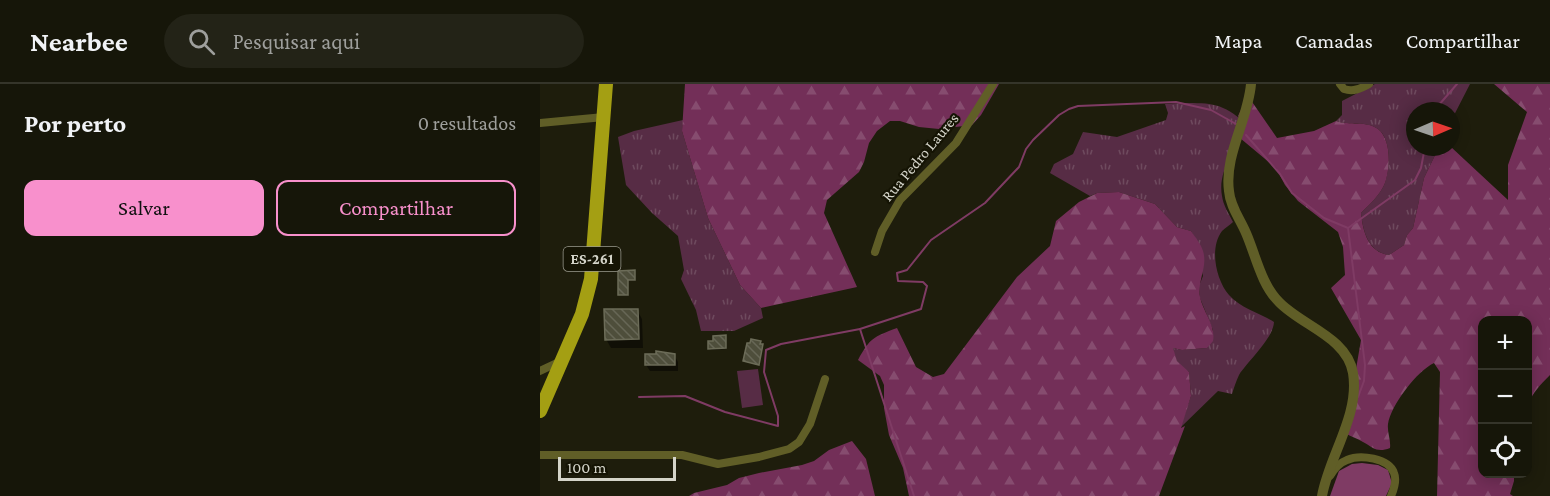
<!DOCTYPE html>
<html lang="pt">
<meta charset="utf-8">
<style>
:root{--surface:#161609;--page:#232317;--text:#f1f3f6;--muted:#9e9f9c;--line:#35352a;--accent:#f890cc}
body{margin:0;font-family:"Crimson Pro",serif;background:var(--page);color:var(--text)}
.controls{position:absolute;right:18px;bottom:18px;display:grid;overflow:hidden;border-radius:12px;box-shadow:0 3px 15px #0003}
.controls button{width:54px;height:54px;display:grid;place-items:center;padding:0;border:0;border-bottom:2px solid var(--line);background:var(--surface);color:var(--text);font:30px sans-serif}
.compass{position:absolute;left:866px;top:18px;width:54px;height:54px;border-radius:50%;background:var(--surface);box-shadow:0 3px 15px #0003;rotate:88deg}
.scale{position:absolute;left:18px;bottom:15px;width:118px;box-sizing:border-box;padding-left:6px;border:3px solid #d4d4c9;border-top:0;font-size:16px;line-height:21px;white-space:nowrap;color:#d4d4c9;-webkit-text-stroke:4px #151404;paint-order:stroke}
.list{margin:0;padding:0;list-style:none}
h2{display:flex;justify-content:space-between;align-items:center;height:78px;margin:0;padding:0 24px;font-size:26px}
h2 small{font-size:20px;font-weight:400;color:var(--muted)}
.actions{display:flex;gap:12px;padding:18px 24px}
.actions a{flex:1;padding:14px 0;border:2px solid var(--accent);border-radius:12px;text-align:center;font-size:21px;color:var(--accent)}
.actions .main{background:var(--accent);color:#111}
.icon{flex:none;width:33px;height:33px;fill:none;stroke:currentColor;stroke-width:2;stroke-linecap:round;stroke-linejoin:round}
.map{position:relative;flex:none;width:1010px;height:412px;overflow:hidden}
header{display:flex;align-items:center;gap:36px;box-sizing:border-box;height:84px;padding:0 30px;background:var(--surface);border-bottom:2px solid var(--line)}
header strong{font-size:28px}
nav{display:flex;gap:33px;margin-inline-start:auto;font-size:21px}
.search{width:420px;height:54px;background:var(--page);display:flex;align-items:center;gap:15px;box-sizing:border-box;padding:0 21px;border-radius:33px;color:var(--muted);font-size:22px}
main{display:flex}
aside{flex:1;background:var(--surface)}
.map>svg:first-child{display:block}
.grass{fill:url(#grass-tufts)}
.forest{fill:url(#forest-firs)}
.garden{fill:#572c45}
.water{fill:#7f3b64}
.shadow{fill:#0007}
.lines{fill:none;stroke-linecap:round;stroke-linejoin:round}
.stream{stroke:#7f3b64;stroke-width:2}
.building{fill:url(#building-back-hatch);stroke:#6c6c58;stroke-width:1.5}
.minor{stroke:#605e27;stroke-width:8}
.tertiary{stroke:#605e27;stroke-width:10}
.primary{stroke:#a49f13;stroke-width:14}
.labels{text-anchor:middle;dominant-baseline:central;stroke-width:4.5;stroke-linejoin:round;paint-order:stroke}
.shield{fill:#151404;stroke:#9b9a8e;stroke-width:1.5}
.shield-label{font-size:15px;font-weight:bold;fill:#d4d4c9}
.street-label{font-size:16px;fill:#d4d4c9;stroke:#151404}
</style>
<header>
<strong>Nearbee</strong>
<div class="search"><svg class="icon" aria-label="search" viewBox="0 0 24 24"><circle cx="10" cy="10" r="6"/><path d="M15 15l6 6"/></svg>Pesquisar aqui</div>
<nav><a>Mapa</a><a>Camadas</a><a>Compartilhar</a></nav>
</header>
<main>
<aside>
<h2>Por perto<small>0 resultados</small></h2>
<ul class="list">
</ul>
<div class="actions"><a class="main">Salvar</a><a>Compartilhar</a></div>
</aside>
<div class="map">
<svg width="1010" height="412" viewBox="0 0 1010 412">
<defs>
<pattern id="grass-tufts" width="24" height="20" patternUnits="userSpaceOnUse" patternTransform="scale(1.5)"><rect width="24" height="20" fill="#572c45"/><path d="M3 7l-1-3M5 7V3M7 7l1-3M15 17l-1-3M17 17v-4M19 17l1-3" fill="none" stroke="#6e4a5e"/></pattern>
<pattern id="forest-firs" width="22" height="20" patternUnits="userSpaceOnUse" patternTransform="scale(1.5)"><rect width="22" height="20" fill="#732f58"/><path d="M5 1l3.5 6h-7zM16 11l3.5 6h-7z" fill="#864c6f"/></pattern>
<pattern id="building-back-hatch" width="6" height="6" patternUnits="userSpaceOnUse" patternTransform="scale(1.5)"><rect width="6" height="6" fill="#4e4e3b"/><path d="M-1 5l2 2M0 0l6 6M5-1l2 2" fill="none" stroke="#676756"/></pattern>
</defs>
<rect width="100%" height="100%" fill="#1e1d0c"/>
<!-- grass -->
<g class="grass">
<path d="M 835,0 L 930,0 L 911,37 L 911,27 L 875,27 L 875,63 L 899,63 L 884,94 L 873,144 L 867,151 L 864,161 L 849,171 C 828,168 823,147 821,129 C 829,121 841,110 845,99 C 850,84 852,56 838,45 C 825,36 810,42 796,37 L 802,31 L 802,17 Z"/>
<path d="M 643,19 C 671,19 683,19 705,39 C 698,62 677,86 682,112 C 683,121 689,130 693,138 C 690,141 685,144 682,147 C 669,164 676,196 689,211 C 700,224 720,229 734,238 C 733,255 708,277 699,291 C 696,297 694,304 692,310 L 678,307 L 640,344 L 651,312 L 649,288 C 640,282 633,275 633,264 L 642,266 L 667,264 L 673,246 L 660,214 L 659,202 L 663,192 L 656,156 L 651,147 L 637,143 L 615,120 L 579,108 L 557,109 L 550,112 L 510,89 L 514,80 L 533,70 L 543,48 L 577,53 L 626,36 L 628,29 L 625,20 Z"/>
<path d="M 143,36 L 142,47 L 168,134 L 200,201 L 221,224 L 223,234 L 194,247 L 161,247 L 156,226 L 141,195 L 144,186 L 138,152 L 112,129 L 86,101 L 78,53 L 94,47 Z"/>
</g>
<!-- forest -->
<g class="forest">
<path d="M 145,0 L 459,0 L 441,31 L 432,41 L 399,45 L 379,43 L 360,37 L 350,37 L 337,47 L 329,59 L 324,78 L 319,88 L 287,116 L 284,129 L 317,203 L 221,224 L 200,201 L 168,134 L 142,47 Z"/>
<path d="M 954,0 L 1010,0 L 1010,291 C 1000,301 992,309 988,322 L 987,237 L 942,237 L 942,390 L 974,390 L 974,397 L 970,410 L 973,412 L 897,412 L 900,288 L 894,279 C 877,287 851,321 848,340 C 847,348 851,356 850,364 C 837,369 834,364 823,358 C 817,354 811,353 805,349 L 821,256 L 791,204 L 805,191 L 803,163 L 798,148 L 758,117 L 745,101 L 736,84 L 700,54 L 705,39 L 698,32 L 708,12 L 737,54 L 774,47 L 796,37 C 810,42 825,36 838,45 C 852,56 850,85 845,99 C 841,110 829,121 821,129 C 823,148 828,168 849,171 L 864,161 L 867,151 L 873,144 L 884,94 L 899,63 L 911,63 L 968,116 L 968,81 L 987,28 Z"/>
<path d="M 579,108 L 615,120 L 637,143 L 651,147 C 655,153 661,160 663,167 C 668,183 657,197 660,213 C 663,228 676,241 673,257 L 667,264 L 642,266 L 633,264 L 637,277 L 649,288 L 651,312 L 641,344 L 645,342 L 619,412 L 369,412 L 363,384 L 349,351 L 344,324 L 344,301 L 340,292 L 318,276 C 330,254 333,253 357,244 L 376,283 L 393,293 L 404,290 L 477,193 L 510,162 L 516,137 L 539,118 L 557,109 Z"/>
<path d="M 312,357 L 326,375 L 335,412 L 149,412 L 154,409 L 187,401 L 199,394 L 219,389 L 262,381 L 274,377 L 289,366 Z"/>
</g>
<!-- garden -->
<path class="garden" d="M 218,285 L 223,321 L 202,324 L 197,287 Z"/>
<!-- water -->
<path class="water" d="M 822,379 L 838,381 L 848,386 L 852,399 L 846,412 L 790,412 L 799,387 L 812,380 Z"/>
<!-- shadow -->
<g class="shadow">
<path d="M 79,188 L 95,189 L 95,197 L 88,197 L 88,212 L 80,211 Z"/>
<path d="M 97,226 L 102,235 L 103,264 L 71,264 L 66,255 Z"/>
<path d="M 186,254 L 186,265 L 171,266 L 170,264 Z"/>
<path d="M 134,271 L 138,278 L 138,287 L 110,287 L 106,281 Z"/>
</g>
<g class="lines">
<!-- stream -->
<g class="stream">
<path d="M 886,27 L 898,22 L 917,0"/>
<path d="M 875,32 L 872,37 L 875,41"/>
<path d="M 706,51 L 740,90 L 752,109 L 784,134 L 808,144"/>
<path d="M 808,144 L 825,281 L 824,297 L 818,313"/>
<path d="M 808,144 L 875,96 L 881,84 L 885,63"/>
<path d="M 320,245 L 374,412"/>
<path d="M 99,313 L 145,312 L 185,328 L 238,342 L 238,332 L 224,288 L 226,266 L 241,260 L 320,245 L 381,225 L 387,202 L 383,198 L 358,197 L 357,189 L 367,186 L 391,156 L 445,119 L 479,83 L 486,65 L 493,56 L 519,31 L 529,25 L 538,22 L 636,18 L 671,26 L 696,40"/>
</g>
</g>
<!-- building -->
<g class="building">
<path d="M 95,186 L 95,196 L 88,196 L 88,211 L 78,211 L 78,187 Z"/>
<path d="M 64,225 L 98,225 L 99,255 L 65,256 Z"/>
<path d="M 186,251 L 186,264 L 168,265 L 168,257 L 173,257 L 173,252 Z"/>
<path d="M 211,255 L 221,257 L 220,260 L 223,260 L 219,281 L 203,277 L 207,259 L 210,259 Z"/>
<path d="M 116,267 L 135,270 L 135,281 L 105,281 L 105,270 L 116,270 Z"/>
</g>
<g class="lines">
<!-- minor -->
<g class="minor">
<path d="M 800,0 L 804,5 C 813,8 820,5 829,0"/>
<path d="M 0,39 L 64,33"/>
<path d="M 335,168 L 342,147 L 360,116 L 416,59 L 453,0"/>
<path d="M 0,287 L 21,277"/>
<path d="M 0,371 L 142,371 L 178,380 L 219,373 L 249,365 L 259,358 L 270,340 L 285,295"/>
<path d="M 790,392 C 795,384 799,379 807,376 C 820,370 849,374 854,389 C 857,396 854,405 851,412"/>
</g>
<!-- tertiary -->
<path class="tertiary" d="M 711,0 C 708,36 684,71 689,107 C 690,122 700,135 706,149 C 716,172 721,200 739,218 C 762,242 807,253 813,289 C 820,331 789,372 782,412"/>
<!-- primary -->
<path class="primary" d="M 0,327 L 42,230 L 51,195 L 66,0"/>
</g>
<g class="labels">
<!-- shield labels -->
<rect class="shield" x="23.5" y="163" width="57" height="24" rx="4.5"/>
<g class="shield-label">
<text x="52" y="175">ES-261</text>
</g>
<!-- street labels -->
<g class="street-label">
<text transform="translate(380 73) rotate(-50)">Rua Pedro Laures</text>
</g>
</g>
</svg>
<div class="controls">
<button>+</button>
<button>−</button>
<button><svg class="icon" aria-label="locate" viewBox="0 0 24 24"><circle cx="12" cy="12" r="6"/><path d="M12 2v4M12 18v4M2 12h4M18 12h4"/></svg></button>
</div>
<svg class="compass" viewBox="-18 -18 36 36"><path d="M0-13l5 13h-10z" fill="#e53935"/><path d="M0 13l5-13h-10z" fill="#9e9f9c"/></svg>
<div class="scale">100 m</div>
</div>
</main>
